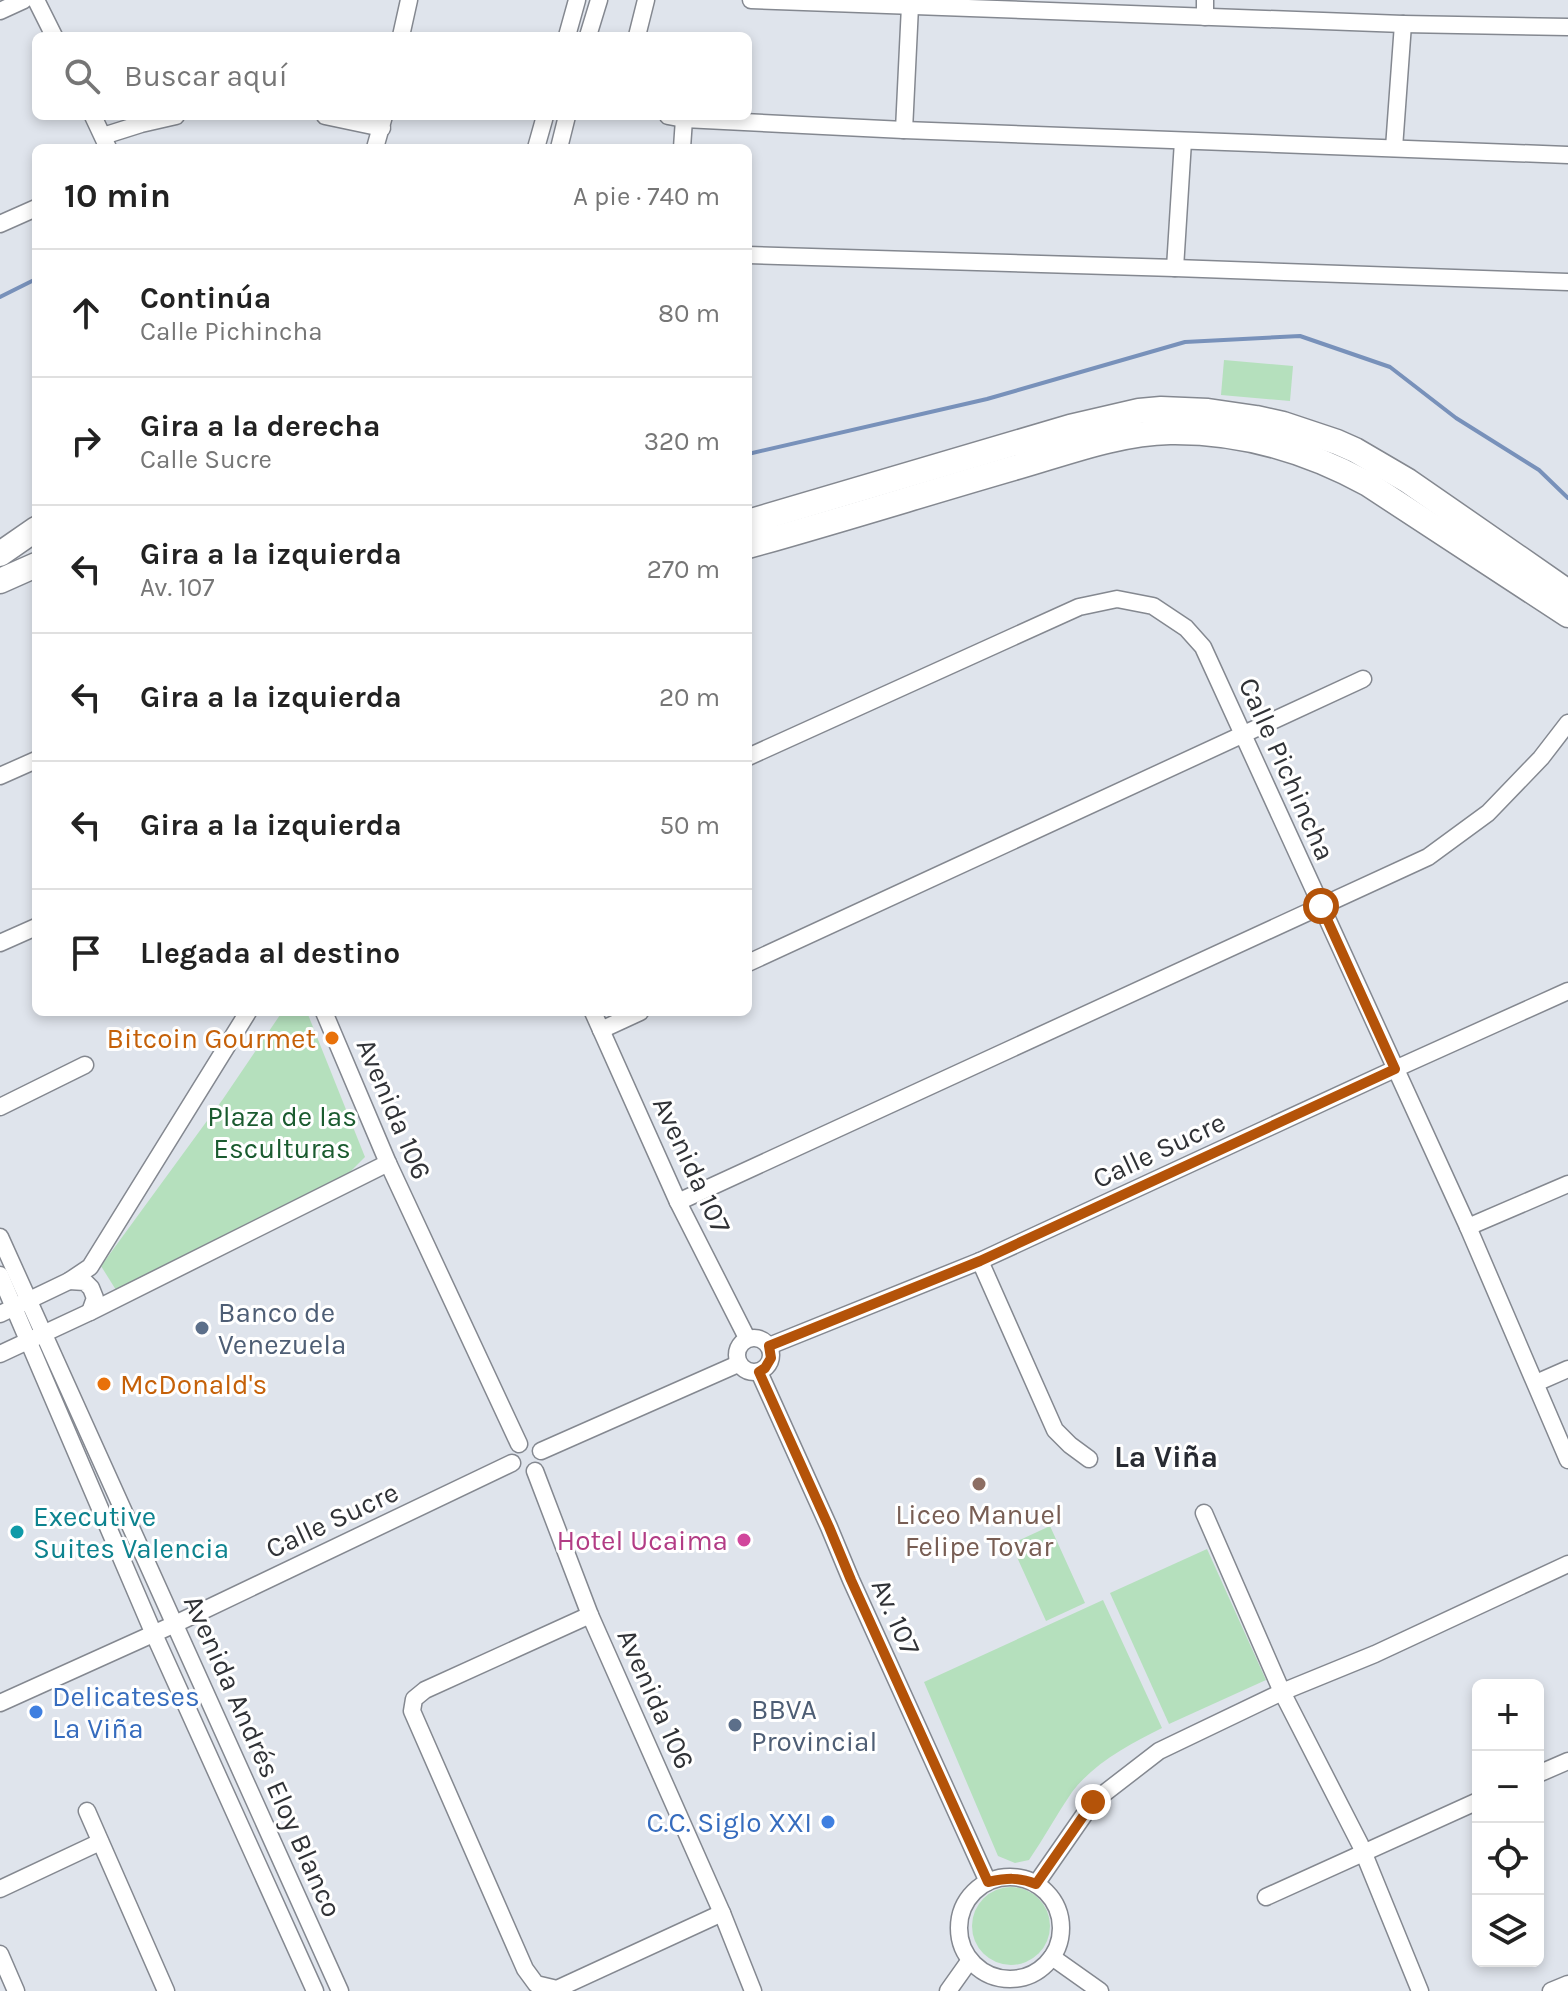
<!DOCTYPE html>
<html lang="es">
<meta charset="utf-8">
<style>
:root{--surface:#fff;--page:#f6f6f6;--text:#222;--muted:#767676;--line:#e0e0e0}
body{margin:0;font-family:Karla,sans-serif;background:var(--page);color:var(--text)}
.controls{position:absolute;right:24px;bottom:24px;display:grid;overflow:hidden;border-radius:12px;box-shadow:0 4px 12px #0003}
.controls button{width:72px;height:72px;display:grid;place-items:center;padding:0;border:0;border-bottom:2px solid var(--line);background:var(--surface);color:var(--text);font:40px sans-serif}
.stop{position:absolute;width:24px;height:24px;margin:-18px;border:6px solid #b45309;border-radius:50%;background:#fff}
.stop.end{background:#b45309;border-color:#fff;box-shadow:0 2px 8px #0008}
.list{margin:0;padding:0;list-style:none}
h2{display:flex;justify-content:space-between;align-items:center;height:104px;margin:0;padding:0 32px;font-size:34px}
h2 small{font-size:26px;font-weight:400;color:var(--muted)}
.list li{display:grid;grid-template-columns:52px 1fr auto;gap:24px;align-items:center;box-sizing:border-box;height:128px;padding:0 32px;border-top:2px solid var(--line)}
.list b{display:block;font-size:30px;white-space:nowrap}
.list p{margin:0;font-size:26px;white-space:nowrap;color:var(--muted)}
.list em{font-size:26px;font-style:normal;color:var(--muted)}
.icon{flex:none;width:44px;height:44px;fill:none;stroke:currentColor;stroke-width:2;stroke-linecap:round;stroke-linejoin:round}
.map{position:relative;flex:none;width:1568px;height:1991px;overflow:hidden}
.search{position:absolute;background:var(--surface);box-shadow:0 4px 12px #0003;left:32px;top:32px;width:720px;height:88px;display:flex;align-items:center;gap:20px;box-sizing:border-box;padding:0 28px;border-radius:12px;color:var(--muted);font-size:30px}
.panel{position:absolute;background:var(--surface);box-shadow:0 4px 12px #0003;left:32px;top:144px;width:720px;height:872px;border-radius:12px}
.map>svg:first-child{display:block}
.green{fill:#b5e0bd}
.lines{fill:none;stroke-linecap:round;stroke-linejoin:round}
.stream{stroke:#7891ba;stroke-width:4}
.street-casing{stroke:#848890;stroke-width:19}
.secondary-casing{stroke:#848890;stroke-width:27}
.street{stroke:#fff;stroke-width:16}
.secondary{stroke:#fff;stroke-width:24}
.route{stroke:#b45309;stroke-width:10}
.food-dot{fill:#e8710a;stroke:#fff;stroke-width:3}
.service-dot{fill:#5c6f8a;stroke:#fff;stroke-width:3}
.education-dot{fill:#8d6e63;stroke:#fff;stroke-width:3}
.culture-dot{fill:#0f9aa8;stroke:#fff;stroke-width:3}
.hotel-dot{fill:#d1479c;stroke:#fff;stroke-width:3}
.shop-dot{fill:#3f7fe0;stroke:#fff;stroke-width:3}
.labels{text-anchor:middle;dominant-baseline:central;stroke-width:6;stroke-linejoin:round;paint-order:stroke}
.street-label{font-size:28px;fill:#303236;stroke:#fff}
.food-label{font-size:28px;fill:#c56008;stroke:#fff;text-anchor:end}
.park-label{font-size:28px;fill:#1a5b2f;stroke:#fff}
.service-label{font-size:28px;fill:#4e5e75;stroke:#fff;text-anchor:start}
.education-label{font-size:28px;fill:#785e54;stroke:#fff}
.culture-label{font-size:28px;fill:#0d838f;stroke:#fff;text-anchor:start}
.hotel-label{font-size:28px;fill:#b23c85;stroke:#fff;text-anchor:end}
.shop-label{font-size:28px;fill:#366cbe;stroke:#fff;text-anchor:start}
.neighbourhood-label{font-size:30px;font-weight:bold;fill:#282b32;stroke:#fff}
</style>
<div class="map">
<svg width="1568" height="1991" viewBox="0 0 1568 1991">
<rect width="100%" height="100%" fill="#dfe4ec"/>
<!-- green -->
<g class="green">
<path d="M 1224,360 L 1293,366 L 1290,401 L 1221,395 Z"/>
<path d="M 282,1012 L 307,1012 L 365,1157 L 348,1174 L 311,1194 L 116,1290 L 101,1266 L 223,1099 Z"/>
<path d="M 1050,1526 L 1085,1603 L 1046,1621 L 1011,1544 Z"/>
<path d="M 1207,1549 L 1266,1680 L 1169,1724 L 1110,1593 Z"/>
<path d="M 1103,1600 L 1162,1728 C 1130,1744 1094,1763 1072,1792 C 1057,1814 1044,1838 1029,1860 L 1015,1863 L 998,1856 L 924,1682 Z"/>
<circle cx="1011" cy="1926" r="39"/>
</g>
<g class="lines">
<!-- stream -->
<g class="stream">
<path d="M 0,297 L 36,279"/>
<path d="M 748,454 L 987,399 L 1185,342 L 1300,336 L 1390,367 L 1456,418 L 1539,470 L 1568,498"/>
</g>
<defs>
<g id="street">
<path d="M 36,0 L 54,36"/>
<path d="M 751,0 L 1403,24 L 1568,27"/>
<path d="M 0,11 L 24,0"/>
<path d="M 1205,17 L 1205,0"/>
<path d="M 401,36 L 409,0"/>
<path d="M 567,36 L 577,0"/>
<path d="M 588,36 L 599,0"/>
<path d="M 637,36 L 646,0"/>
<path d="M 93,116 L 108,148"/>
<path d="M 325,116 L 382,128"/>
<path d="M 668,116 L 684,119 L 904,130 L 1568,155"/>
<path d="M 904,130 L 910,6"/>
<path d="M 103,136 L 141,124 L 176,116"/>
<path d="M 375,148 L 384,116"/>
<path d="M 536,148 L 545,116"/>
<path d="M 559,148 L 567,116"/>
<path d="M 682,148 L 684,119"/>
<path d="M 1394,148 L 1403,24"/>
<path d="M 0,224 L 36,208"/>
<path d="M 748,255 L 1175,268 L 1568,282"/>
<path d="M 1175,268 L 1183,141"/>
<path d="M 748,757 L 1079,607 L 1117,599 L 1153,606 L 1186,628 L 1203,647 L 1468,1227 L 1568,1460"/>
<path d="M 0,776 L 36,760"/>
<path d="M 0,943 L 36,927"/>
<path d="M 748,963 L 1363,679"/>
<path d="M 324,1012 L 388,1163 L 519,1444"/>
<path d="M 593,1012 L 678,1202 L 747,1338"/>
<path d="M 601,1030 L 640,1012"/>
<path d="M 0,1107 L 85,1065"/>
<path d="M 678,1202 L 1428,857 L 1488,813 L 1541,758 L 1568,723"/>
<path d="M 1468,1227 L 1568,1184"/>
<path d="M 0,1237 L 340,1991"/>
<path d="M 980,1261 L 1055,1430 L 1070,1445 L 1089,1459"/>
<path d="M 0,1275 L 153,1632 L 315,1991"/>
<path d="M 69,1281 L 85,1282 L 91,1288 L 95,1298 L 90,1312"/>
<path d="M 0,1314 L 69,1281 L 90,1267 L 248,1012"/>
<circle cx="754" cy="1355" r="17"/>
<path d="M 769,1346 L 980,1261 L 1395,1069 L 1568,991"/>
<path d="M 0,1354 L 90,1312 L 388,1163"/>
<path d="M 759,1372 L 829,1527 L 851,1580 L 988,1882"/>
<path d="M 1536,1383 L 1568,1369"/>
<path d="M 541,1451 L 738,1364"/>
<path d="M 535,1471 L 590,1615 L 722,1913 L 753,1991"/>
<path d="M 1204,1513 L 1282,1692 L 1360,1844 L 1420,1991"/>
<path d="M 590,1615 L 425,1690 L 414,1699 L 412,1711 L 525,1969 L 536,1984 L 557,1989 L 722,1913"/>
<path d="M 0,1703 L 175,1624 L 512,1463"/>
<path d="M 1538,1774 L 1568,1761"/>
<path d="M 87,1811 L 166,1991"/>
<circle cx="1010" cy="1928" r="51"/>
<path d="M 1036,1884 L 1093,1802 L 1159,1751 L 1282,1692 L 1375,1654 L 1568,1564"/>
<path d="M 0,1889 L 100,1842"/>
<path d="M 1266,1897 L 1478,1801"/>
<path d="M 0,1954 L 16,1991"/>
<path d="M 1052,1957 L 1100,1991"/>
<path d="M 948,1991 L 970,1960"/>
<path d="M 1551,1991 L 1568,1984"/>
</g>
<g id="secondary">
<path d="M 748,522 L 1070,427 L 1139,411 L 1161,409 L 1208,411 L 1256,418 L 1283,424 L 1337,442 L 1355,450 L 1408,481 L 1568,592"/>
<path d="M 748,546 C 838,521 927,493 1017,467 C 1066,453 1118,433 1170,432 C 1242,431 1306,450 1368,484 L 1568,615"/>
<path d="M 0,554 L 36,529"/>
<path d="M 0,581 L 36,565"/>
</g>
</defs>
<!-- street casing -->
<use href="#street" class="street-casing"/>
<!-- secondary casing -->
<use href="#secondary" class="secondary-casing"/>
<!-- street -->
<use href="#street" class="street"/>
<!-- secondary -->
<use href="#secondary" class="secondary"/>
</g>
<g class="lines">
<!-- route -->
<path class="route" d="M 1093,1802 L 1036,1884 C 1018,1877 1007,1878 988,1882 L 851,1580 L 829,1527 L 759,1372 L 765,1368 L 771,1358 L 769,1346 L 980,1261 L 1395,1069 L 1321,906"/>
</g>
<!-- markers -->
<g class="food-dot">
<circle cx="332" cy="1038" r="8"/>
<circle cx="104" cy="1384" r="8"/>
</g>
<g class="service-dot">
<circle cx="202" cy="1328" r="8"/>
<circle cx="735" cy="1725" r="8"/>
</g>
<circle class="education-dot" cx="979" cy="1484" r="8"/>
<circle class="culture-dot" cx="17" cy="1532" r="8"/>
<circle class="hotel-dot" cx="744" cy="1540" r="8"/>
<g class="shop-dot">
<circle cx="36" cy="1712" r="8"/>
<circle cx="828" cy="1822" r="8"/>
</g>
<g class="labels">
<!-- street labels -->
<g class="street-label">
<text transform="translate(1287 769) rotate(66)">Calle Pichincha</text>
<text transform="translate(394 1109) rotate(67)">Avenida 106</text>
<text transform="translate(1159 1150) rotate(-25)">Calle Sucre</text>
<text transform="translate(692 1165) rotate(65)">Avenida 107</text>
<text transform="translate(332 1520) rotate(-25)">Calle Sucre</text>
<text transform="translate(896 1617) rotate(66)">Av. 107</text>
<text transform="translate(656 1699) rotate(66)">Avenida 106</text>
<text transform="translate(263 1756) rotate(66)">Avenida Andrés Eloy Blanco</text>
</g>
<!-- food labels -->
<g class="food-label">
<text x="316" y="1038">Bitcoin Gourmet</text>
<text x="120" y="1384" text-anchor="start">McDonald's</text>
</g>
<!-- park labels -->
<g class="park-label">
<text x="282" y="1116">Plaza de las<tspan x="282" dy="32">Esculturas</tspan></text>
</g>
<!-- service labels -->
<g class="service-label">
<text x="218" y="1312">Banco de<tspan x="218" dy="32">Venezuela</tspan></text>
<text x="751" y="1709">BBVA<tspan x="751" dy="32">Provincial</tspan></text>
</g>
<!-- education labels -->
<g class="education-label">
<text x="979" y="1514">Liceo Manuel<tspan x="979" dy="32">Felipe Tovar</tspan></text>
</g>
<!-- culture labels -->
<g class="culture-label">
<text x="33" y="1516">Executive<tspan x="33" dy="32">Suites Valencia</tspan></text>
</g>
<!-- hotel labels -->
<g class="hotel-label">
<text x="728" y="1540">Hotel Ucaima</text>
</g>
<!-- shop labels -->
<g class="shop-label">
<text x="52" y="1696">Delicateses<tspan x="52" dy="32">La Viña</tspan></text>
<text x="812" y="1822" text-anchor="end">C.C. Siglo XXI</text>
</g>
<!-- neighbourhood labels -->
<g class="neighbourhood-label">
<text x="1166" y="1457">La Viña</text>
</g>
</g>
</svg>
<div class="controls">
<button>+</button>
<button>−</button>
<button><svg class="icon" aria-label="locate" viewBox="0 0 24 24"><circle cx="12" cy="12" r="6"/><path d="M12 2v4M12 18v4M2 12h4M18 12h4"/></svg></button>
<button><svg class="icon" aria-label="layers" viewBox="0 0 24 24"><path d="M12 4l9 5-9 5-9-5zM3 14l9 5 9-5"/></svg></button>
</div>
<div class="stop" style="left:1321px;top:906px"></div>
<div class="stop end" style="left:1093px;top:1802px"></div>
<div class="search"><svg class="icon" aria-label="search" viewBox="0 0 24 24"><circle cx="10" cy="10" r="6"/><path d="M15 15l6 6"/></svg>Buscar aquí</div>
<section class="panel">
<h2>10 min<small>A pie · 740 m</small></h2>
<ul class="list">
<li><svg class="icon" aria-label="ahead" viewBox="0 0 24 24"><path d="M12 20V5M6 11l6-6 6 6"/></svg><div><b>Continúa</b><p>Calle Pichincha</p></div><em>80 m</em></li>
<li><svg class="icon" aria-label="right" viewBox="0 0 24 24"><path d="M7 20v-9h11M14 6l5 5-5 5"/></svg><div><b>Gira a la derecha</b><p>Calle Sucre</p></div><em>320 m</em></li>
<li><svg class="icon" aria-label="left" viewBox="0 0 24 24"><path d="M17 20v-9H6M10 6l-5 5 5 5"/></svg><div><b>Gira a la izquierda</b><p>Av. 107</p></div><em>270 m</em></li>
<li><svg class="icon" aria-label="left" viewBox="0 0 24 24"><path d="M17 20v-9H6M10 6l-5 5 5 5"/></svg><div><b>Gira a la izquierda</b></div><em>20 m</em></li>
<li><svg class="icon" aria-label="left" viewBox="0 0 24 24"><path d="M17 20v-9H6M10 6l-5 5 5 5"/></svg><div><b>Gira a la izquierda</b></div><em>50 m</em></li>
<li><svg class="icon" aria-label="arrive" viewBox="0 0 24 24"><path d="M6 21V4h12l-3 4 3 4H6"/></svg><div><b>Llegada al destino</b></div></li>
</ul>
</section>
</div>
